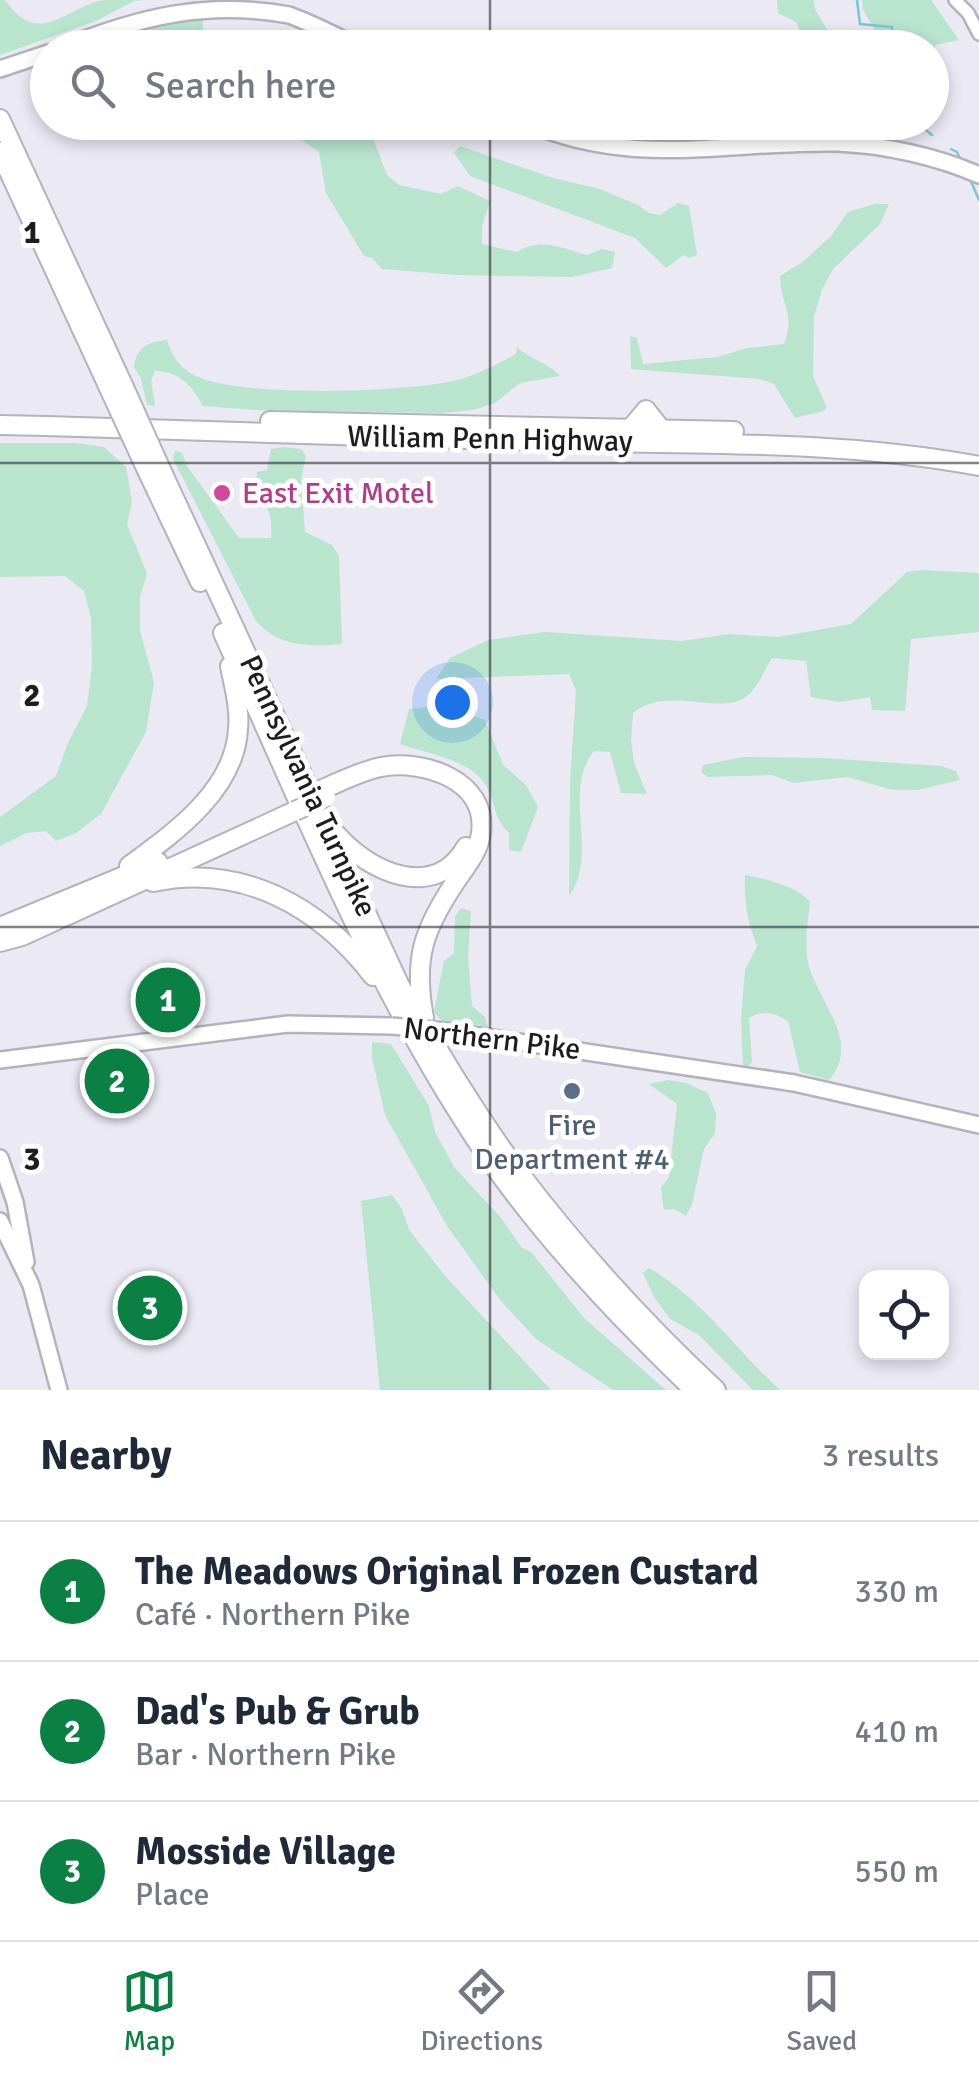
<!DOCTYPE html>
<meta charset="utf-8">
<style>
:root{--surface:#fff;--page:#f2f2f3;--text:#1f2937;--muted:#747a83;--line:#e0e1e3;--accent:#0b8043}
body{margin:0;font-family:Signika,sans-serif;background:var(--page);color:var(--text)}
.controls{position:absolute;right:30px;bottom:30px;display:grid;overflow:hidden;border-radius:20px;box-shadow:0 5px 15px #0003}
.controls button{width:90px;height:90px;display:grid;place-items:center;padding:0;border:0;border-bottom:2px solid var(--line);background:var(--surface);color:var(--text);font:50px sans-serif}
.you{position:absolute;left:452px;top:702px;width:35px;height:35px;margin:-25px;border:8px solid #fff;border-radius:50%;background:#1a73e8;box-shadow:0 0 0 15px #1a73e833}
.badge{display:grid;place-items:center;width:65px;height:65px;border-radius:50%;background:var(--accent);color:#fff;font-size:32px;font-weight:700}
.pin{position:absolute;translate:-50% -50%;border:5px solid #fff;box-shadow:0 2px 10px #0006}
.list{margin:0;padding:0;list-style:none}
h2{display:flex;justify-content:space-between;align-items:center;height:130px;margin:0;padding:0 40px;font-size:42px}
h2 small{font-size:32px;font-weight:400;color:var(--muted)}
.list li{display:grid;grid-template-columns:65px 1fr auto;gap:30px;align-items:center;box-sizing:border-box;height:140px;padding:0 40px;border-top:2px solid var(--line)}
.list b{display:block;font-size:38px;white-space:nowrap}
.list p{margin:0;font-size:32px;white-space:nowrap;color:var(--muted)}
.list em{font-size:32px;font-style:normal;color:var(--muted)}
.icon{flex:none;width:55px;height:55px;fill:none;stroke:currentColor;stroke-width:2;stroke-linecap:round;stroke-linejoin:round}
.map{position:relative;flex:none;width:979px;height:1390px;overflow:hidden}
.search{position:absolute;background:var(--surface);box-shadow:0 5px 15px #0003;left:30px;right:30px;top:30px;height:110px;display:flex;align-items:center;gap:25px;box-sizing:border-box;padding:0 35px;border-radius:55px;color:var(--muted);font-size:38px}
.sheet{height:550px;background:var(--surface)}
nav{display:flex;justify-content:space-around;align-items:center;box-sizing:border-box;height:140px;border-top:2px solid var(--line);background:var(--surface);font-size:28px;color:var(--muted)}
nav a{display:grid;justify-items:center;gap:5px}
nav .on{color:var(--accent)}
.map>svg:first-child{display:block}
.green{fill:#b9e4ce}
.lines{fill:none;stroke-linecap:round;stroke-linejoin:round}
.stream{stroke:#7cc6d6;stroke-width:2.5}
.minor-casing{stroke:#b3b3bd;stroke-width:16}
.major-casing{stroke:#b3b3bd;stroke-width:20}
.highway-casing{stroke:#b3b3bd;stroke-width:22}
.minor{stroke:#fff;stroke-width:11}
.major{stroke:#fff;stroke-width:15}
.highway{stroke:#fff;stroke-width:18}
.major-bridge-casing{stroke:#b3b3bd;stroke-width:20;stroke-linecap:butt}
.highway-bridge-casing{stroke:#b3b3bd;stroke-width:22;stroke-linecap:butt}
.major-bridge{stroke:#fff;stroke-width:15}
.highway-bridge{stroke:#fff;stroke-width:18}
.grid{fill:none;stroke:#1d1c20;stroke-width:2.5;stroke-opacity:0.55}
.hotel-dot{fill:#d1479c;stroke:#fff;stroke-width:4}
.service-dot{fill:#5c6f8a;stroke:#fff;stroke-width:4}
.labels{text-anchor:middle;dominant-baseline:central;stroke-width:10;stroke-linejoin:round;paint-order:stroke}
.street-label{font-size:30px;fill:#1d1c20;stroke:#fff}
.hotel-label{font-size:30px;fill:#b23c85;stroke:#fff;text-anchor:start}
.service-label{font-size:30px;fill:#4e5e75;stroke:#fff}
.grid-label{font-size:32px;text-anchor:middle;font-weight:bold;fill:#1d1c20;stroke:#fff;stroke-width:10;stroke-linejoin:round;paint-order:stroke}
</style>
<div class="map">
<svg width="979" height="1390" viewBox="0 0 979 1390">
<rect width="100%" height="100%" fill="#eae9f4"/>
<!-- green -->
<g class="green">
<path d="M 0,0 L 5,0 C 40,50 66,6 104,0 C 116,0 131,0 144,0 L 134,1 L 96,21 L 0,55 Z"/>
<path d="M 777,0 L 814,0 L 815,9 L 834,41 L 856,44 L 880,39 L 863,10 L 862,0 L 931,0 L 959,40 L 935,45 L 935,66 L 932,74 L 932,48 L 812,47 L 806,43 L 796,22 L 778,13 Z"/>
<path d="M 202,16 L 204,40 L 216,47 L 83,48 L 131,29 Z"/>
<path d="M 277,123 L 384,123 L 383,129 L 373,138 L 387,175 L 399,185 L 441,194 L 458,186 L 490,201 L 482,226 L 482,244 L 517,252 C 540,237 562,248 587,255 L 602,249 L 615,252 L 612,268 L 572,277 L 458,275 L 382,269 L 372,258 L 364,256 L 326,193 L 319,152 Z"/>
<path d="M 460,146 L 553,178 L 600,189 L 638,205 L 649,213 L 660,215 L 678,203 L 689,206 L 697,255 L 689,258 L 684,255 L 666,268 L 635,238 L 470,176 L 454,153 Z"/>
<path d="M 875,204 L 889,204 L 880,224 L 833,269 L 822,290 L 814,316 L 813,376 L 827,408 L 823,411 L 795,418 L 774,384 L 760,379 L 631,369 L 630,336 L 637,338 L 643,364 L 718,357 L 747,348 L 784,344 C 796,313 780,304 780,276 L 803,262 L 831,236 L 848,212 Z"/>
<path d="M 167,340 C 172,356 178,366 194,375 C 235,398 413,393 461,379 C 481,373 498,364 516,354 L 517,347 C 529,359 549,363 560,376 L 520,383 L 495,403 L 473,410 L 441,413 L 255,410 L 203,406 C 192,385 179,371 155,371 L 151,381 L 155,406 L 147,405 L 141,379 L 134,367 C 137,347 147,342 167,340 Z"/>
<path d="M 0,443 L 76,443 L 104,447 L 126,467 L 132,502 L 127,524 L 147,574 L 140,597 L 140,631 L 154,682 L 146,732 L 101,814 L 76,833 L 56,841 L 46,831 L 27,833 L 0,846 L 0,817 L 56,776 L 68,743 L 87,706 L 92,666 L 91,618 L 84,591 L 65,576 L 0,577 Z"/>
<path d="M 284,447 L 301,449 L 306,456 L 301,480 L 305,532 L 332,545 L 339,556 L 342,644 C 309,647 279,647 256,621 L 173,459 L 175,451 L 182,453 L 187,466 L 239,538 L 271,538 C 275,506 254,493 257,472 L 267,470 L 271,449 Z"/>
<path d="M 924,570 L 979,573 L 979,632 L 911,639 L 905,711 L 872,710 L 870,697 L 839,702 L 811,697 L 806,661 L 772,658 C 765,669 757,689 746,697 C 718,716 667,685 633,713 L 631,740 L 634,763 L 647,794 L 621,793 L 610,752 L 594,751 C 561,792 600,853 569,896 L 570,782 L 576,690 L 569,674 L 436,679 L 450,658 L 488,640 L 545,632 L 682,641 L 729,634 L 778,637 L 851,624 L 907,572 Z"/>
<path d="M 428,707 L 463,712 L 485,720 L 503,765 L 526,785 L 538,807 L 521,852 L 509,850 L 509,833 C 491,816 497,801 485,784 C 469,759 427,754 400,744 L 409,709 Z"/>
<path d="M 743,757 L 823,758 L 941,766 L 956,771 L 960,780 L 917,790 L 893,790 L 847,777 L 794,783 L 772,775 L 708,777 L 701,772 L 703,765 Z"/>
<path d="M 745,875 C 764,878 799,887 810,902 C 808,919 805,939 807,957 C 813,999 864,1039 829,1080 L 800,1072 L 788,1021 C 774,1013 763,1009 749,1018 L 752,1061 L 748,1069 L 743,1065 L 741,1019 L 745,970 L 757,946 C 747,921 744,902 745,875 Z"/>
<path d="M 461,908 L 471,911 L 468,957 L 472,1006 L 485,1017 L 488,1028 L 465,1022 L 443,1022 L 434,1012 L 444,961 L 454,953 L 455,917 Z"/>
<path d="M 372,1042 L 391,1044 L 429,1106 L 435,1132 L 454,1167 L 502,1219 L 521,1247 L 532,1253 L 584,1318 L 666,1390 L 613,1390 L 536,1339 L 501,1301 L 447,1226 L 385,1115 L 372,1058 Z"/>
<path d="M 669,1080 L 686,1083 L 708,1093 L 716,1114 L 715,1133 L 704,1149 L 692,1204 L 686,1216 L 674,1209 L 664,1210 L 661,1188 L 669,1177 L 677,1104 L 649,1084 Z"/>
<path d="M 392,1195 L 402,1209 L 409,1230 L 446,1277 L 551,1390 L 380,1390 L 361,1201 Z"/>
<path d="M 649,1268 C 702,1299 735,1349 780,1390 L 753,1390 L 699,1335 L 670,1319 L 654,1297 L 643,1273 Z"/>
</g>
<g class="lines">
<!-- stream -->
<g class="stream">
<path d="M 857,0 L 860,24 L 892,27 L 895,48"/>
<path d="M 916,122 L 932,135"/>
<path d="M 951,149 L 957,152 L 962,163"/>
<path d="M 970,179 L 979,200"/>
</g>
<defs>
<path id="minor" d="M 955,0 L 968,13 L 979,34"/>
<g id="major">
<path d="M 62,48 C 138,17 207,0 289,15 C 314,24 338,37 361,48"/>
<path d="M 0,69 L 48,53"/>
<path d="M 526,122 C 630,169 728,141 837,143 C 884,145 936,156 979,175"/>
<path d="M 445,1031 L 794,1083 L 979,1125"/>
<path d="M 0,1060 L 288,1024 L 392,1026"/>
<path d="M 0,1158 L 15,1202 L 26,1262"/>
<path d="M 0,1221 L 31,1285 L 59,1390"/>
</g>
<g id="highway">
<path d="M 0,119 L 123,385"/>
<path d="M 0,152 L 108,386"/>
<path d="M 270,421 L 734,431"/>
<path d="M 0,425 C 180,429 360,437 539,441 C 687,445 833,439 979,466"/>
<path d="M 631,428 L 646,410 L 661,429"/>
<path d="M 158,463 L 400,986 C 438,1050 476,1115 520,1174 C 579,1251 645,1324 716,1390"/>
<path d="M 144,464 L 200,582"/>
<path d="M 223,633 C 298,797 365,966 462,1118 C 525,1219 609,1308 694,1390"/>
<path d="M 323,789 C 342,781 361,771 381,767 C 423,759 488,780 481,833 C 479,851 466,866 456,881 C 423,930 413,959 424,1018"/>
<path d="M 337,835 C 369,872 435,902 466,847"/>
<path d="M 129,866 C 174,833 235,790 238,729 C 240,707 234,687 230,666"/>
<path d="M 153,882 C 243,863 320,907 373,976"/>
<path d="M 0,927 L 158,862"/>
<path d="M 0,942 L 22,936 L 295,811"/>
</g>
</defs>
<!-- minor casing -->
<use href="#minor" class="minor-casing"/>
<!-- major casing -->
<use href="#major" class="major-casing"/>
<!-- highway casing -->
<use href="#highway" class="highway-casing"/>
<!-- minor -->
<use href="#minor" class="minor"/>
<!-- major -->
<use href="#major" class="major"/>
<!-- highway -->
<use href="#highway" class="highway"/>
<defs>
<path id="major-bridge" d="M 392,1026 L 445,1031"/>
<g id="highway-bridge">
<path d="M 123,385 L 158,463"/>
<path d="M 108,386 L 144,464"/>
<path d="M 295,811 L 326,797"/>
</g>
</defs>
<!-- major-bridge casing -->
<use href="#major-bridge" class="major-bridge-casing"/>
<!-- highway-bridge casing -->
<use href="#highway-bridge" class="highway-bridge-casing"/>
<!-- major-bridge -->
<use href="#major-bridge" class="major-bridge"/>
<!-- highway-bridge -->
<use href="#highway-bridge" class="highway-bridge"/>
</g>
<!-- grid -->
<path class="grid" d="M 490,0 L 490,48M 490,122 L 490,1390M 0,463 L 979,463M 0,927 L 979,927"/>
<!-- markers -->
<circle class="hotel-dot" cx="222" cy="493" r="10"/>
<circle class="service-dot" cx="572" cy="1091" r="10"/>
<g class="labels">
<!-- street labels -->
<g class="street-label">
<text transform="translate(490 439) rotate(1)">William Penn Highway</text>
<text transform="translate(308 786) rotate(65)">Pennsylvania Turnpike</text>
<text transform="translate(492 1039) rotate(7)">Northern Pike</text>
</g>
<!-- hotel labels -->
<g class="hotel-label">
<text x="242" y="493">East Exit Motel</text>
</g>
<!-- service labels -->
<g class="service-label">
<text x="572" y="1125">Fire<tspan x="572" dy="34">Department #4</tspan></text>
</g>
</g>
<g class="grid-label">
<text x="32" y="243">1</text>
<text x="32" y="706">2</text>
<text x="32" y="1170">3</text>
</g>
</svg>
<div class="controls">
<button><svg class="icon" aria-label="locate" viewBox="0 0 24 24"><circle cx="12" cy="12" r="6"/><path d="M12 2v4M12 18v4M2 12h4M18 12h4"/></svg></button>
</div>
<div class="you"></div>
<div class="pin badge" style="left:168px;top:1000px">1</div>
<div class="pin badge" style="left:117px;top:1081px">2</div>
<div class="pin badge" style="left:150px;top:1308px">3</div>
<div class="search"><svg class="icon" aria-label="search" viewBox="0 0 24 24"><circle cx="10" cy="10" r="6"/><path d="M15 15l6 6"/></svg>Search here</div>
</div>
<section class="sheet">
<h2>Nearby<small>3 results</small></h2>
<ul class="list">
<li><span class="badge">1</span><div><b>The Meadows Original Frozen Custard</b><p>Café · Northern Pike</p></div><em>330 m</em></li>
<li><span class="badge">2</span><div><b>Dad's Pub &amp; Grub</b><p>Bar · Northern Pike</p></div><em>410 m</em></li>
<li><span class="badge">3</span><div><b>Mosside Village</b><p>Place</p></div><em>550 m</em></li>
</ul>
</section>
<nav>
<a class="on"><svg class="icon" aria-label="map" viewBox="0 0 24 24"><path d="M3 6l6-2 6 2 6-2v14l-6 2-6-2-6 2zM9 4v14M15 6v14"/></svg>Map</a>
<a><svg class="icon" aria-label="directions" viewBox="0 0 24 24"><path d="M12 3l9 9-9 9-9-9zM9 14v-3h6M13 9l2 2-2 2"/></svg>Directions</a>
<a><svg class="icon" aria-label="saved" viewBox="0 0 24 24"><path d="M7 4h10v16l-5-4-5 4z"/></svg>Saved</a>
</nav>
